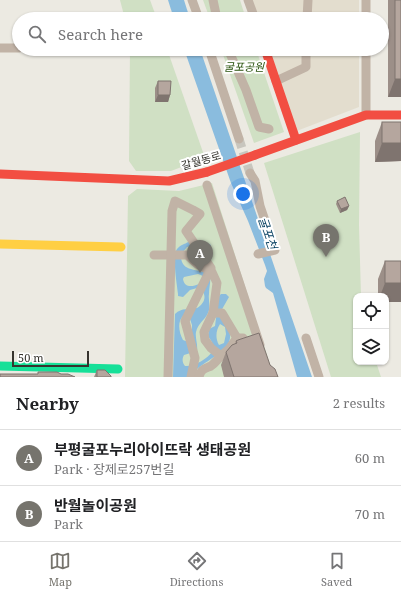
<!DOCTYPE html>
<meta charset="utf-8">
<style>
:root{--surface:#fff;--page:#f2f2f2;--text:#202124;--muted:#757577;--line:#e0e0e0;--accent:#76746d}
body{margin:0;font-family:"Noto Serif","Noto Sans KR",serif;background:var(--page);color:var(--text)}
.controls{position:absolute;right:12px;bottom:12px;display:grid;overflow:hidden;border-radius:8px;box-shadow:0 1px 3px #0004}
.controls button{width:36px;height:36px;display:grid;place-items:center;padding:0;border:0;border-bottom:1px solid var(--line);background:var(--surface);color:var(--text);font:20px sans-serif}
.scale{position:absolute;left:12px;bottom:10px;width:77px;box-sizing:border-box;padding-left:4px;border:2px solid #36342e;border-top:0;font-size:11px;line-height:14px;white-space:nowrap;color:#36342e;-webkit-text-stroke:3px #fff;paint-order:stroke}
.you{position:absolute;left:243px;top:194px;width:14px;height:14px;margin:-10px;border:3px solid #fff;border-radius:50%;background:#1a73e8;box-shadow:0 0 0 6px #1a73e833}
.badge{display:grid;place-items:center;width:26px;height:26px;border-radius:50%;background:var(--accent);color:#fff;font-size:13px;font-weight:700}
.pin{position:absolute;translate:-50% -33px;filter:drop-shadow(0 1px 2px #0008)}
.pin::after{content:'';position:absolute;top:21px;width:14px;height:12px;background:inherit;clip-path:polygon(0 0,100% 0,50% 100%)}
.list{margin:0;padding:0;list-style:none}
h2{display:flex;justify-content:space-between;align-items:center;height:52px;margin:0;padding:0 16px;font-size:17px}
h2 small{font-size:13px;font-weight:400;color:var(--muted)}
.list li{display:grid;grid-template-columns:26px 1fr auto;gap:12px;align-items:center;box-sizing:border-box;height:56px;padding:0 16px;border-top:1px solid var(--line)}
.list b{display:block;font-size:15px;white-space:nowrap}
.list p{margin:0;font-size:13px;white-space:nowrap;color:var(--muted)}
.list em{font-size:13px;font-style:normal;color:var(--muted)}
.icon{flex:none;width:22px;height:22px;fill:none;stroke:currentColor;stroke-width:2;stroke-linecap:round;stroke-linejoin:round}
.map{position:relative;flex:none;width:401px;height:377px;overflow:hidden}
.search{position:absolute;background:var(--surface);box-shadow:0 1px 3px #0004;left:12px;right:12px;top:12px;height:44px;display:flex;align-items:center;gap:10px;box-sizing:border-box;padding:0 14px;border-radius:22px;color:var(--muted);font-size:15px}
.sheet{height:164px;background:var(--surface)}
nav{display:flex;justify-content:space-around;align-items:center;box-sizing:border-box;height:56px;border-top:1px solid var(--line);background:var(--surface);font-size:11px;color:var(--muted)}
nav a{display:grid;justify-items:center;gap:2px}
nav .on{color:var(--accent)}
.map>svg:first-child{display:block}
.built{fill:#e3ddce}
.green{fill:#d0e0c4}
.water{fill:#8abcde;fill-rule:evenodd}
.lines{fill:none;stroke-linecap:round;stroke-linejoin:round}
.street-tunnel{stroke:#c8c6be;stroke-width:9;stroke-dasharray:9 4.5;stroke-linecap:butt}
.street{stroke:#c1b3a6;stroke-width:9}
.fast{stroke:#16e098;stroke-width:9}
.slow{stroke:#ffcf43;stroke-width:9}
.jam{stroke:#f24e42;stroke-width:9}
.jam-bridge{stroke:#f24e42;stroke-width:9}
.wall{fill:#9c8f88}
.shaded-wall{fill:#7f746f}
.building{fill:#b5a69e;stroke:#7f746f}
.labels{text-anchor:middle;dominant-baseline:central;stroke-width:4;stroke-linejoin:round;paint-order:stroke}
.park-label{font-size:11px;font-style:italic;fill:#27510b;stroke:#fff}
.street-label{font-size:11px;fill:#36342e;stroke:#fff}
.water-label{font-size:12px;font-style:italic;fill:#003b5d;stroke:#fff}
</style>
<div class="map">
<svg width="401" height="377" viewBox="0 0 401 377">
<rect width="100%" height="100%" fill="#eceae2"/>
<!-- built -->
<g class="built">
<path d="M 252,0 L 359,0 L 359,19 L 258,19 Z"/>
<path d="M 268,49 L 359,49 L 359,107 L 294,132 Z"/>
</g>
<!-- green -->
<g class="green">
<path d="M 120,0 L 150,0 L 157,19 L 125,19 Z"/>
<path d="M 203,0 L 240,0 L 246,19 L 210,19 Z"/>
<path d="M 130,49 L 167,49 L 205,158 L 171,171 L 136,171 L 129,161 Z"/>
<path d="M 221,49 L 256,49 L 284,132 L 254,143 Z"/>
<path d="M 360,132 L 359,225 L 361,296 L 356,296 L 356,362 L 376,362 L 381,377 L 331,377 L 264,163 Z"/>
<path d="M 212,183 L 274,377 L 125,377 L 128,196 L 137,189 L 179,191 Z"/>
</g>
<!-- water -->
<g class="water">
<path d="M 168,0 L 184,0 L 190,19 L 174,19 Z"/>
<path d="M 184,49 L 200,49 L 312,377 L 297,377 L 273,293 L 266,288 L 265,286 L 264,279 L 267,271 L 265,265 L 248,221 L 231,183 Z"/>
<path d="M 188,242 L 205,242 L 211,245 L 206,254 L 199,257 L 195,254 L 195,249 L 191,246 L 187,247 L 181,254 C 180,274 198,267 210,275 C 211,282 209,287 209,294 C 208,300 211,307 208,313 C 205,320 198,323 196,332 C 195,338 198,344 197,351 L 184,355 C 182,359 182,362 185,366 C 194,367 207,359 212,352 L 212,342 L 208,336 L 209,329 L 215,326 L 219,296 L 221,294 L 226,294 L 229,297 L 221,311 C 224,318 229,327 230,335 C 232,350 206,360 196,370 L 195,377 L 173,377 L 175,314 C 182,307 189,310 197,308 C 204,304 207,297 202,290 L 197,288 L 190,290 L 183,297 L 178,296 L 178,294 C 177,284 172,257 177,249 C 180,245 185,244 188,242 ZM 198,274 L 201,275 L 207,280 C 200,284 185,292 183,279 L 184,277 ZM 183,316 L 189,316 L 192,325 L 192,337 L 188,342 L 183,340 C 179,333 177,322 183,316 ZM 220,324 L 225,327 L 226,334 L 224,343 L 219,345 C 215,338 216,330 220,324 Z"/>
</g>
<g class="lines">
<!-- street-tunnel -->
<path class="street-tunnel" d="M 239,139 L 250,173"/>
<!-- street -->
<g class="street">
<path d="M 192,0 L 199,19"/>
<path d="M 213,0 L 217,19"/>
<path d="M 248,0 L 255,19"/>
<path d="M 307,19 L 308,0"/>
<path d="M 366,19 L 366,0"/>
<path d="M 0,48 L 19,48"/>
<path d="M 209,49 L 239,139"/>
<path d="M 228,49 L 246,90 L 259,127 L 269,129"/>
<path d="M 276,81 L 306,67 L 306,49"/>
<path d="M 366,115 L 366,49"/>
<path d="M 250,173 L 255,181 L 260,206 L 275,250 L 258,254"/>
<path d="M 207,185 L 260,345"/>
<path d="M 154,255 L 187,255 L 197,264 L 212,272 L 217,283 L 213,313 L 204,332 L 205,340 L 211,348 L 221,356 L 229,349 L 237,338 L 243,338"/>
<path d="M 213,313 L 222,313 L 237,338"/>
<path d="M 306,338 L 319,377"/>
<path d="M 168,377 L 172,211 L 175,201 L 193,210 L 200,214 L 186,231 L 211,268 L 185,321 L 195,358 L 191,377"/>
<path d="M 199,377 C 201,369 204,369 211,366 C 215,363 218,359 221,356"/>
</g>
<!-- fast -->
<path class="fast" d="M 0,366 L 118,369"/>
<!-- slow -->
<path class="slow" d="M 0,244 L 121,247"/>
<!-- jam -->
<g class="jam">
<path d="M 265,49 L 296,140"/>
<path d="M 255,155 L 366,115 L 401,115"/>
<path d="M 0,174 L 169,181 L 207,172"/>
</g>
<!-- jam-bridge -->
<path class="jam-bridge" d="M 207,172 L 255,155"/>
</g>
<!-- wall -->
<g class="wall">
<rect x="388" y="0" width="13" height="97"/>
<path d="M 158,81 L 170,95 L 168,102 L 155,102 L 155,88 Z"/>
<path d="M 382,122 L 401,122 L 401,161 L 375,162 L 375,141 Z"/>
<path d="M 337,201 L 349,206 L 347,210 L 340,213 L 336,204 Z"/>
<path d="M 385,261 L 401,261 L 401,302 L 386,302 L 386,296 L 378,296 L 378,279 Z"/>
<path d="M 236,341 L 270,365 L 278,377 L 224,377 L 221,365 L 226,352 L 235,344 Z"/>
<path d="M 97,370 L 111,377 L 94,377 Z"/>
</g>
<!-- shaded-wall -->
<g class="shaded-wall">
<path d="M 395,79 L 401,79 L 401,97 L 388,97 Z"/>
<path d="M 158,95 L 170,95 L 168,102 L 155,102 Z"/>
<path d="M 382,143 L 401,143 L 401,161 L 375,162 Z"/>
<path d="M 349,206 L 347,210 L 340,213 L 341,209 Z"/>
<path d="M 385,283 L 401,283 L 401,302 L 386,302 L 386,296 L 380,296 Z"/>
</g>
<!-- building -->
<g class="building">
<rect x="395" y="0" width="6" height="79"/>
<path d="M 158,81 L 171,81 L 170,95 L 158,95 Z"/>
<rect x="382" y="122" width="19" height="21"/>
<path d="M 345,197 L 349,206 L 341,209 L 337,201 Z"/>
<rect x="385" y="261" width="16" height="22"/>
<path d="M 259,333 L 270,365 L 275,369 L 278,377 L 234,377 L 226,352 L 232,345 L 237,343 L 236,341 L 238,340 Z"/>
<path d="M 97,370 L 105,370 L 111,376 L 111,377 L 97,377 Z"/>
<path d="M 38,372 L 57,372 L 61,374 L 68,374 L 75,377 L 0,377 L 0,374 L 38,374 Z"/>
</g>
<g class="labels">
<!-- park labels -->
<g class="park-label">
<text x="244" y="66">굴포공원</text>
</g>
<!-- street labels -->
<g class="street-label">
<text transform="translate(201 160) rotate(-16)">갈월동로</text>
</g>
<!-- water labels -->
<g class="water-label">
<text transform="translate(268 233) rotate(71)">굴포천</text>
</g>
</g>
</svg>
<div class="controls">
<button><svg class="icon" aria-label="locate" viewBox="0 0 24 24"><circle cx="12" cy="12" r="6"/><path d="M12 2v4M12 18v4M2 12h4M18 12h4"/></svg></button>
<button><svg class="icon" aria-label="layers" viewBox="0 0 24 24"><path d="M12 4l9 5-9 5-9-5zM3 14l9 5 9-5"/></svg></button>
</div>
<div class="scale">50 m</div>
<div class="you"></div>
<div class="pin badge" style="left:200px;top:273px">A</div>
<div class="pin badge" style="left:326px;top:257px">B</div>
<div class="search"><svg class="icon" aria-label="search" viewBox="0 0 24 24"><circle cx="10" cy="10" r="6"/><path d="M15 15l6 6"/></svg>Search here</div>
</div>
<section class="sheet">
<h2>Nearby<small>2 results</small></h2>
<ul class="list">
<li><span class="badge">A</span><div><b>부평굴포누리아이뜨락 생태공원</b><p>Park · 장제로257번길</p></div><em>60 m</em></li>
<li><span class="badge">B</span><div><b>반월놀이공원</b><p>Park</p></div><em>70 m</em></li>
</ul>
</section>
<nav>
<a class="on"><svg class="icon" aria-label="map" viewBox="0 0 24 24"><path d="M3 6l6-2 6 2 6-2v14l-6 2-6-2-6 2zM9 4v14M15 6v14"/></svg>Map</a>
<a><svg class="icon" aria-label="directions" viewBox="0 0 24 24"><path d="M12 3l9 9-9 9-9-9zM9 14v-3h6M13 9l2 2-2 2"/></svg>Directions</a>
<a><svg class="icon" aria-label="saved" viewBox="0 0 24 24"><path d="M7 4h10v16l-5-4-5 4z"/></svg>Saved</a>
</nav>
